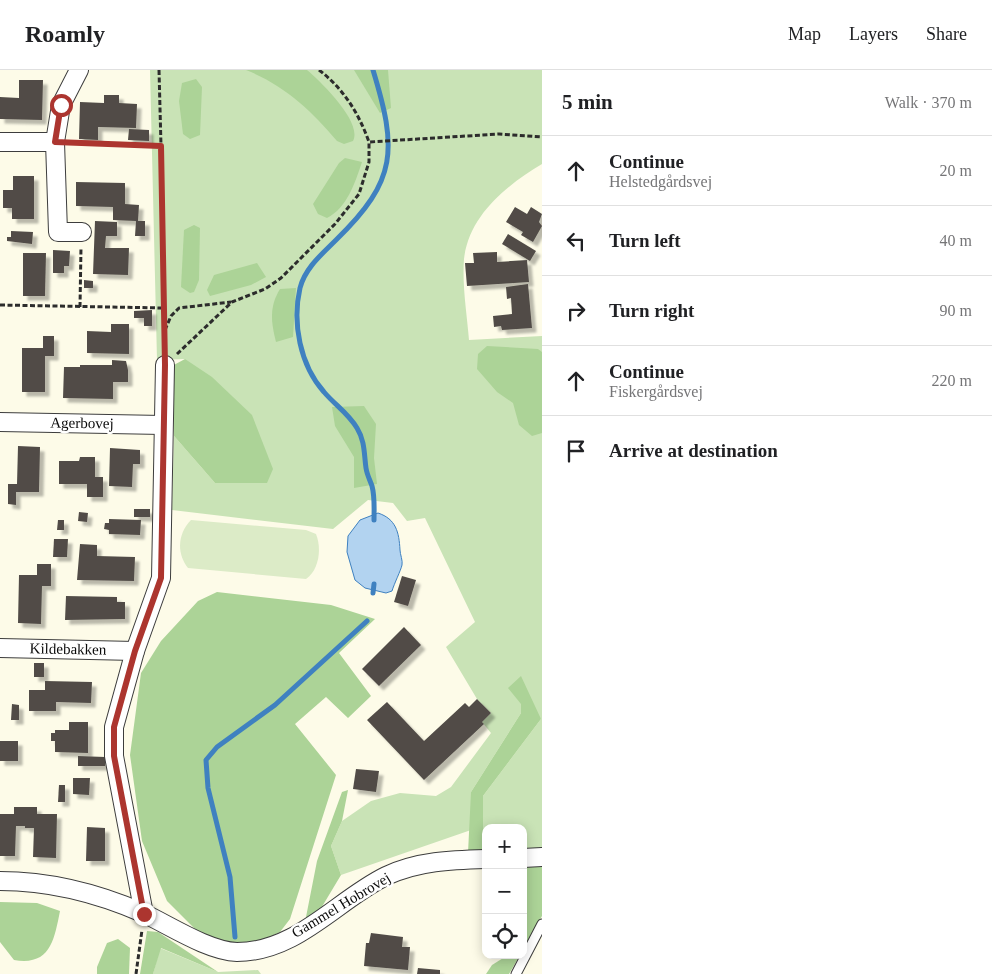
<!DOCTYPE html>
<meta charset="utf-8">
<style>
:root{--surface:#fff;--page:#f2f2f2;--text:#202124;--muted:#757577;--line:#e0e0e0}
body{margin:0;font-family:Georgia,serif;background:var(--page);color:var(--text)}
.controls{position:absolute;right:15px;bottom:15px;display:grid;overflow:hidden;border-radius:10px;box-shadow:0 2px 12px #0003}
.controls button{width:45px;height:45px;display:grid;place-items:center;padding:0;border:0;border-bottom:1px solid var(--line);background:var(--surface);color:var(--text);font:25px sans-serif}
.stop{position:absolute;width:15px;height:15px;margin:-11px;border:4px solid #ac352f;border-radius:50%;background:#fff}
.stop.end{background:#ac352f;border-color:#fff;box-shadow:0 1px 5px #0008}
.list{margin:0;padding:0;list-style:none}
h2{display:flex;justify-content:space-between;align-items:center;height:65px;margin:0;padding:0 20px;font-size:21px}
h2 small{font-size:16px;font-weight:400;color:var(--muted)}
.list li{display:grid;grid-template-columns:32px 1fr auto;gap:15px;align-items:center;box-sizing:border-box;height:70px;padding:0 20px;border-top:1px solid var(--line)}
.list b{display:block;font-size:19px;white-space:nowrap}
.list p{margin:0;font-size:16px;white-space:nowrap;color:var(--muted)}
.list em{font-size:16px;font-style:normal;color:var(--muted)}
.icon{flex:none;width:28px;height:28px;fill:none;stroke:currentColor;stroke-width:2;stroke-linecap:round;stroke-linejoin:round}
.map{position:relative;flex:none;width:542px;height:904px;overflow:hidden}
header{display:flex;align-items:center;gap:30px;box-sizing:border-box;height:70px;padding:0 25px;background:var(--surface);border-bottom:1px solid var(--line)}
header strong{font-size:24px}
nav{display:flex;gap:28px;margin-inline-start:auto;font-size:18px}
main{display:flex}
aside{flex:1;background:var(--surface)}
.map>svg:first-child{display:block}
.green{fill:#c9e3b6}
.forest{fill:#acd397}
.pitch{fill:#dcebc7}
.water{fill:#b2d3f0;stroke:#3f81c0}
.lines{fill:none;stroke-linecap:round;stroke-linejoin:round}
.stream{stroke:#3f81c0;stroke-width:5}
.building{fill:#514c47;filter:url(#shadow)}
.service-casing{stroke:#3d3d3d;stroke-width:11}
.minor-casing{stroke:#3d3d3d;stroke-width:20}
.path{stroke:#2c2c2c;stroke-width:3;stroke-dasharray:5 2.5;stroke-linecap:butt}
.service{stroke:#fff;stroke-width:9}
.minor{stroke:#fff;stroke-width:18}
.route{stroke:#ac352f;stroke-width:6}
.labels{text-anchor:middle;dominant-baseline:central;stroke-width:5;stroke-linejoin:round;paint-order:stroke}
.street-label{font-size:15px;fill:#0a0a0a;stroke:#fff}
</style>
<header>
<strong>Roamly</strong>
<nav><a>Map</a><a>Layers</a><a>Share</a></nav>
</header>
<main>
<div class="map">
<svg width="542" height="904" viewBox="0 0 542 904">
<defs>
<filter id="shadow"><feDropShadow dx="4.5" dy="4.5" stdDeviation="1" flood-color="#0004"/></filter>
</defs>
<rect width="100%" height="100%" fill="#fdfbe8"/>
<!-- green -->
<g class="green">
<path d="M 150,0 L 542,0 L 542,94 C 507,115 469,145 464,189 C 462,216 467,244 469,270 L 542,266 L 542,782 L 523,782 L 523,758 L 486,758 L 486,782 L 483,782 L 483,726 L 541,649 L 522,634 L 521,643 L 471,722 L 471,760 L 341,805 L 331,776 L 342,751 L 371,731 L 400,723 L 436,726 L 451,717 L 491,663 L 482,652 L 491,643 L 477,629 L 446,577 L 475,552 L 425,448 L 407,451 L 393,433 L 368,430 L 333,459 L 172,440 L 174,366 L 215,413 L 185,289 L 157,290 Z"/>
<path d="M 160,878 L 218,902 L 258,900 L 261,904 L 153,904 Z"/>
</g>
<!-- forest -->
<g class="forest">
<path d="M 246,0 L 307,0 C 320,11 363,52 353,71 L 344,74 L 337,71 C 311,40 284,15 246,0 Z"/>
<path d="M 354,0 L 388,0 L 391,38 L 380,43 Z"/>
<path d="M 196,9 L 202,17 L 200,65 L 190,69 L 183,64 L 179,31 L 182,13 Z"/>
<path d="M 345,88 L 362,92 C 355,113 347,138 327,148 L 318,144 L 313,134 L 339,93 Z"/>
<path d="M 194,155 L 200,158 L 199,210 L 194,222 L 190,223 L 181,217 L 184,160 Z"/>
<path d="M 257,193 L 266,207 L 251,215 L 210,226 L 207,220 L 214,205 Z"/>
<path d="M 296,218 L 293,267 L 276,272 C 271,252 269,237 280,219 Z"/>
<path d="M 487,276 L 538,279 L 542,282 L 542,363 L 532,366 L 519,355 L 513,333 L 497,322 L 477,299 L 478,284 Z"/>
<path d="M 185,289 L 212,307 L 252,345 L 273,399 L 267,413 L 215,413 L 174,366 L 172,296 Z"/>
<path d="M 364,336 L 376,354 L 374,388 L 377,414 L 354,418 L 354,387 L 335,356 L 332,337 Z"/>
<path d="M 217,522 L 331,535 L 375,549 L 339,583 L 371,626 L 348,648 L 326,627 L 295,654 L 336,705 L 290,849 L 280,862 L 255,874 L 224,874 L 198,862 L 167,831 L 142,771 L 130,685 L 141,603 L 161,571 L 198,531 Z"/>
<path d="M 521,606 L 541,649 L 483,726 L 483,782 L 468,783 L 471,722 L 521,643 L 521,634 L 508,618 Z"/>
<path d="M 348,720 L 342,751 L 331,776 L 341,805 L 320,840 L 309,848 L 306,847 L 317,791 L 342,722 Z"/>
<path d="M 523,792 L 542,796 L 542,846 L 523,879 Z"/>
<path d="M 0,832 L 37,833 L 60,841 C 54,871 50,896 14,890 L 0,872 Z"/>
<path d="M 147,861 L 158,862 L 218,902 L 161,878 L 153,904 L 140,904 Z"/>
<path d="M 118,869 L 130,878 L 129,904 L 97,904 L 97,897 L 107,873 Z"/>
<path d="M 508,885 L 520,885 L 509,904 L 486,904 L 492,895 Z"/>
</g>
<!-- pitch -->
<path class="pitch" d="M 191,450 L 306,460 L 316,464 C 322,479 319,500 306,509 L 188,498 C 176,483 178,463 191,450 Z"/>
<!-- water -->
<path class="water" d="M 378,443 C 396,449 399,462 400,480 C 400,484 403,491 402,495 C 401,500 394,514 392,521 L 386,523 L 365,518 L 355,510 L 347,482 L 348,466 L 360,450 Z"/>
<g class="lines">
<!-- stream -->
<g class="stream">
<path d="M 373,0 C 397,79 398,110 336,170 C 322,184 305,198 300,218 C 292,253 300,295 324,322 C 335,335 348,343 357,358 C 365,371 364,384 366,398 C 367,405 370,410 372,416 C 375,427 374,439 374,450"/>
<path d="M 373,523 L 374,514"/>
<path d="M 235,867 L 230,807 L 208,718 L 206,690 L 217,677 L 275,635 L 367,551"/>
</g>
</g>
<!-- building -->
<g class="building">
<path d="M 19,10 L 43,10 L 42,50 L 0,49 L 0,27 L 19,28 Z"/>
<path d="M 104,25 L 119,25 L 119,33 L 137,34 L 136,58 L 98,57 L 98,70 L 79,69 L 80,32 L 104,33 Z"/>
<path d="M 129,59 L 149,60 L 149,71 L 128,70 Z"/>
<path d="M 13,106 L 34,106 L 34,149 L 12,149 L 12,138 L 3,138 L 3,120 L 13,120 Z"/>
<path d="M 76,112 L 125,113 L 125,134 L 139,135 L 138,151 L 145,151 L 145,166 L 135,166 L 136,151 L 113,150 L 113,137 L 76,136 Z"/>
<path d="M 515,137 L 527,144 L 531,137 L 542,144 L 539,152 L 542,156 L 533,172 L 521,165 L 523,162 L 506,152 Z"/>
<path d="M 95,151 L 117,152 L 117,166 L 106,166 L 105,178 L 129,178 L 128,205 L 93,204 Z"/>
<path d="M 11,161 L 33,162 L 32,174 L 7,171 L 7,167 L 11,167 Z"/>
<path d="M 508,164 L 536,181 L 530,191 L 502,174 Z"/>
<path d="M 53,180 L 70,181 L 69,196 L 64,196 L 64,203 L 53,203 Z"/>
<path d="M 497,182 L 497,192 L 527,190 L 529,212 L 467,216 L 465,193 L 474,193 L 473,183 Z"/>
<path d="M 23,183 L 46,183 L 45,226 L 23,226 Z"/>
<path d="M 84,210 L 93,211 L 93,218 L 84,218 Z"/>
<path d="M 528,214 L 532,258 L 502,260 L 501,256 L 494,257 L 493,246 L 512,244 L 511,228 L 507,229 L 506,217 Z"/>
<path d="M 152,240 L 152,256 L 144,256 L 144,248 L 134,248 L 134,241 Z"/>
<path d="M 111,254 L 129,254 L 129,284 L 87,283 L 87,261 L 111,262 Z"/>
<path d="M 43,266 L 54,266 L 54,286 L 45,286 L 45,322 L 22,322 L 22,278 L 43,278 Z"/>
<path d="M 112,290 L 126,291 L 128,300 L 128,312 L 113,312 L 113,329 L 63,328 L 64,297 L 80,297 L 80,295 L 112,295 Z"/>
<path d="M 18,376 L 40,377 L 39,422 L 16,422 L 16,435 L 8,434 L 8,414 L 17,414 Z"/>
<path d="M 110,378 L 140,380 L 140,394 L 133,394 L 132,417 L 109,416 Z"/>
<path d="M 80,387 L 95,387 L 95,407 L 103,407 L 103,427 L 87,427 L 87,414 L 59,414 L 59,391 L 79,391 Z"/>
<rect x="134" y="439" width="16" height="8"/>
<path d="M 79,442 L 88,443 L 87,452 L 78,451 Z"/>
<path d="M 109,449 L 141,450 L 140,465 L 109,464 L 109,460 L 104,459 L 105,453 L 109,453 Z"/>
<path d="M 58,450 L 64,450 L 64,460 L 57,460 Z"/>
<path d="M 54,469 L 68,469 L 67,487 L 53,487 Z"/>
<path d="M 80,474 L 97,475 L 97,486 L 135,487 L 134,511 L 77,510 Z"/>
<path d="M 37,494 L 51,494 L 51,516 L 42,516 L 41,554 L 18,553 L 19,505 L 37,505 Z"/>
<path d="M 402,506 L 416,510 L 408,536 L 394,532 Z"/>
<path d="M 66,526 L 117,527 L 117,532 L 125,532 L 125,549 L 65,550 Z"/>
<path d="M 404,557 L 421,575 L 379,616 L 362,599 Z"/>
<rect x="34" y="593" width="10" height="14"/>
<path d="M 45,611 L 92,612 L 91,633 L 56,632 L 56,641 L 29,641 L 29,620 L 45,620 Z"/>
<path d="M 477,629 L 491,643 L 482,652 L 484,654 L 424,710 L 367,650 L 387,632 L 424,671 L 465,633 L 469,637 Z"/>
<path d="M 12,634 L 19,635 L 19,650 L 11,650 Z"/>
<path d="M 69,652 L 88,652 L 88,683 L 55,682 L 55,671 L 51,671 L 51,663 L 55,663 L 55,660 L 69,660 Z"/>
<rect x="0" y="671" width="18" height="20"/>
<path d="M 78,686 L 105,687 L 105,696 L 78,696 Z"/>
<path d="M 356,699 L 379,701 L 376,722 L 353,719 Z"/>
<path d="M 73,708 L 90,708 L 89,725 L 73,724 Z"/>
<path d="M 59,715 L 65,715 L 65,732 L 58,732 Z"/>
<path d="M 14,737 L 37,737 L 37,744 L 57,744 L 56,788 L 33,787 L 34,758 L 25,758 L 25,756 L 16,756 L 15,786 L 0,786 L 0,744 L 14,744 Z"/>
<path d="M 87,757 L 105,758 L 105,791 L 86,791 Z"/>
<path d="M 371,863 L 403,867 L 402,877 L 410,877 L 408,900 L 364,896 L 366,873 L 369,873 Z"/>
<path d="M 418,898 L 440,900 L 440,904 L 417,904 Z"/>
</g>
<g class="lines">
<defs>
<path id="service" d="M 516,904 L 542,854"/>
<g id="minor">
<path d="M 79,0 L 61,35 L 55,72 L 58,162 L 82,162"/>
<path d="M 0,72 L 55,72"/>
<path d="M 0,352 L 163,355"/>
<path d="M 0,578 L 135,581"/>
<path d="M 523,788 L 542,787"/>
<path d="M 0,811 C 50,811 97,823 143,843 C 169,855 208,881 237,882 C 297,882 337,830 386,806 C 418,791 451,790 486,789"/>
<path d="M 144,844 L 114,686 L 114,657 L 135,581 L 161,508 L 165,295"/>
</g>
</defs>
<!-- service casing -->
<use href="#service" class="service-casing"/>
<!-- minor casing -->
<use href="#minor" class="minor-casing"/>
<!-- path -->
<g class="path">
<path d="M 159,0 L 161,76"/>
<path d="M 319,0 C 344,19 359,44 369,72"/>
<path d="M 70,73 L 161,76 L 164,279"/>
<path d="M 0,235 L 164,238"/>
<path d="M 80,237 L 81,177"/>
<path d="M 165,260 L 171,246 L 179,238 L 231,232"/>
<path d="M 177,284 L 232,232 L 265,219 L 281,208 L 335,154 L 359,124 L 369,92 L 369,72 L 499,64 L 542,67"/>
<path d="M 136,904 L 142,860"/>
</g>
<!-- service -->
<use href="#service" class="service"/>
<!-- minor -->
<use href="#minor" class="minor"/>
</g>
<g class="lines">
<!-- route -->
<path class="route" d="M 61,35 L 55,72 L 161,76 L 165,295 L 161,508 L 135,581 L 114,657 L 114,686 L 144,844"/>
</g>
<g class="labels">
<!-- street labels -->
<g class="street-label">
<text transform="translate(82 353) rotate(1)">Agerbovej</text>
<text transform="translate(68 579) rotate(1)">Kildebakken</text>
<text transform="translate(341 835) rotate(-31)">Gammel Hobrovej</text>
</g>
</g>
</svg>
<div class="controls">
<button>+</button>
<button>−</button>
<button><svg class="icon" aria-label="locate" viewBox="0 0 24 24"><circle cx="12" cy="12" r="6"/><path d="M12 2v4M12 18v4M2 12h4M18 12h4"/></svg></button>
</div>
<div class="stop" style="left:61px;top:35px"></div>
<div class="stop end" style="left:144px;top:844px"></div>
</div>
<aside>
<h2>5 min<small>Walk · 370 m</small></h2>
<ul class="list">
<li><svg class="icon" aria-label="ahead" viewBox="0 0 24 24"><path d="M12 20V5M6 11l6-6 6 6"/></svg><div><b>Continue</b><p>Helstedgårdsvej</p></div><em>20 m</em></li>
<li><svg class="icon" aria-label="left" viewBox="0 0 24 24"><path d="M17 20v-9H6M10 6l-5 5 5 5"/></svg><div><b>Turn left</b></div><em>40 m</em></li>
<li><svg class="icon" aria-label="right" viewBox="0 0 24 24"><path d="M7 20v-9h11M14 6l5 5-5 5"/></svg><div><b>Turn right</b></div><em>90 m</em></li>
<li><svg class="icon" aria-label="ahead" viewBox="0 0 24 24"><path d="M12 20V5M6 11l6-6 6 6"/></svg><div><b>Continue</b><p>Fiskergårdsvej</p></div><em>220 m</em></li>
<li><svg class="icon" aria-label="arrive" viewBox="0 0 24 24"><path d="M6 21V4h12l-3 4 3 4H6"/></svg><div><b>Arrive at destination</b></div></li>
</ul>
</aside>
</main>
